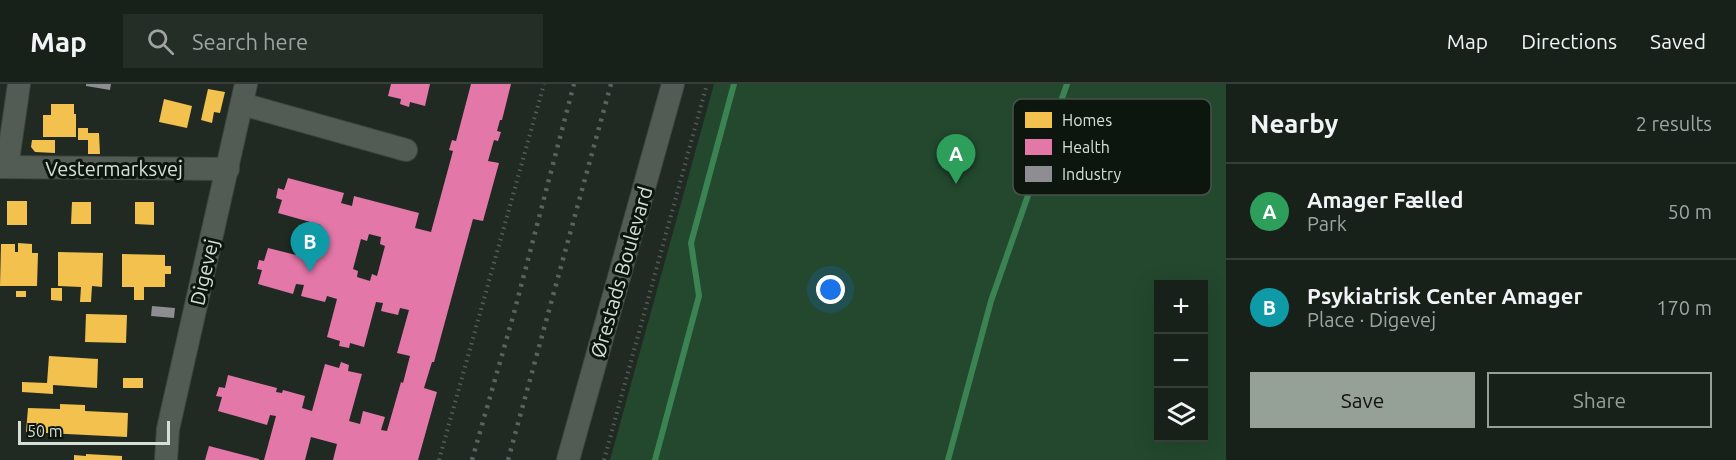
<!DOCTYPE html>
<meta charset="utf-8">
<style>
:root{--surface:#18201a;--page:#252d27;--text:#f1f3f6;--muted:#9fa3a2;--line:#363e39;--accent:#95a097}
body{margin:0;font-family:Ubuntu,sans-serif;background:var(--page);color:var(--text)}
.controls{position:absolute;right:18px;bottom:18px;display:grid;overflow:hidden;border-radius:0px;box-shadow:0 6px 24px #0002}
.controls button{width:54px;height:54px;display:grid;place-items:center;padding:0;border:0;border-bottom:2px solid var(--line);background:var(--surface);color:var(--text);font:30px sans-serif}
.scale{position:absolute;left:18px;bottom:15px;width:152px;box-sizing:border-box;padding-left:6px;border:3px solid #d4e0d6;border-top:0;font-size:16px;line-height:21px;white-space:nowrap;color:#d4e0d6;-webkit-text-stroke:4px #0c150e;paint-order:stroke}
.you{position:absolute;left:831px;top:206px;width:21px;height:21px;margin:-15px;border:4px solid #fff;border-radius:50%;background:#1a73e8;box-shadow:0 0 0 9px #1a73e833}
.badge{display:grid;place-items:center;width:39px;height:39px;border-radius:50%;background:var(--accent);color:#fff;font-size:20px;font-weight:700}
.pin{position:absolute;translate:-50% -50px;filter:drop-shadow(0 2px 3px #0008)}
.pin::after{content:'';position:absolute;top:32px;width:21px;height:18px;background:inherit;clip-path:polygon(0 0,100% 0,50% 100%)}
.list{margin:0;padding:0;list-style:none}
h2{display:flex;justify-content:space-between;align-items:center;height:78px;margin:0;padding:0 24px;font-size:26px}
h2 small{font-size:20px;font-weight:400;color:var(--muted)}
.list li{display:grid;grid-template-columns:39px 1fr auto;gap:18px;align-items:center;box-sizing:border-box;height:96px;padding:0 24px;border-top:2px solid var(--line)}
.list b{display:block;font-size:22px;white-space:nowrap}
.list p{margin:0;font-size:20px;white-space:nowrap;color:var(--muted)}
.list em{font-size:20px;font-style:normal;color:var(--muted)}
.actions{display:flex;gap:12px;padding:18px 24px}
.actions a{flex:1;padding:14px 0;border:2px solid var(--accent);border-radius:0px;text-align:center;font-size:21px;color:var(--accent)}
.actions .main{background:var(--accent);color:#111}
.icon{flex:none;width:33px;height:33px;fill:none;stroke:currentColor;stroke-width:2;stroke-linecap:round;stroke-linejoin:round}
.map{position:relative;flex:none;width:1226px;height:376px;overflow:hidden}
header{display:flex;align-items:center;gap:36px;box-sizing:border-box;height:84px;padding:0 30px;background:var(--surface);border-bottom:2px solid var(--line)}
header strong{font-size:28px}
nav{display:flex;gap:33px;margin-inline-start:auto;font-size:21px}
.search{width:420px;height:54px;background:var(--page);display:flex;align-items:center;gap:15px;box-sizing:border-box;padding:0 21px;border-radius:0px;color:var(--muted);font-size:22px}
main{display:flex}
aside{flex:1;background:var(--surface)}
.map>svg:first-child{display:block}
.green{fill:#23482e;fill-rule:evenodd}
.homes{fill:#f2c14e}
.health{fill:#e377a8;fill-rule:evenodd}
.industry{fill:#8d8d92}
.lines{fill:none;stroke-linecap:round;stroke-linejoin:round}
.stream{stroke:#3b8353;stroke-width:6}
.minor-casing{stroke:#3e4741;stroke-width:24}
.path{stroke:#545c56;stroke-width:4;stroke-dasharray:1.5 4.5;stroke-linecap:butt}
.minor{stroke:#535b55;stroke-width:22}
.rail{stroke:#5b625d;stroke-width:4.5;stroke-dasharray:3 6;stroke-linecap:butt}
.labels{text-anchor:middle;dominant-baseline:central;stroke-width:6;stroke-linejoin:round;paint-order:stroke}
.street-label{font-size:20px;fill:#d4e0d6;stroke:#0c150e}
.key{fill:#0c150e;stroke:#48524a;stroke-width:1.5}
.key-label{font-size:16px;fill:#d4e0d6}
</style>
<header>
<strong>Map</strong>
<div class="search"><svg class="icon" aria-label="search" viewBox="0 0 24 24"><circle cx="10" cy="10" r="6"/><path d="M15 15l6 6"/></svg>Search here</div>
<nav><a>Map</a><a>Directions</a><a>Saved</a></nav>
</header>
<main>
<div class="map">
<svg width="1226" height="376" viewBox="0 0 1226 376">
<rect width="100%" height="100%" fill="#202a23"/>
<!-- green -->
<path class="green" d="M 714,0 L 1226,0 L 1226,376 L 610,376 ZM 1158,201 L 1204,201 L 1204,354 L 1158,354 Z"/>
<!-- homes -->
<g class="homes">
<path d="M 208,5 L 225,8 L 220,29 L 214,28 L 212,39 L 201,36 Z"/>
<path d="M 164,15 L 192,22 L 187,44 L 159,38 Z"/>
<path d="M 51,20 L 74,20 L 74,30 L 76,30 L 76,53 L 43,53 L 43,31 L 51,31 Z"/>
<path d="M 78,44 L 88,44 L 88,49 L 99,49 L 100,70 L 88,70 L 88,56 L 78,56 Z"/>
<path d="M 32,56 L 55,56 L 55,69 L 35,68 L 31,63 Z"/>
<rect x="7" y="117" width="20" height="24"/>
<path d="M 72,118 L 91,118 L 91,140 L 71,140 Z"/>
<path d="M 135,118 L 154,118 L 154,141 L 135,140 Z"/>
<path d="M 18,159 L 32,160 L 32,169 L 38,169 L 37,202 L 0,202 L 1,160 L 15,160 L 15,168 L 18,168 Z"/>
<path d="M 58,168 L 103,169 L 102,203 L 92,202 L 91,218 L 80,218 L 81,203 L 58,202 Z"/>
<path d="M 122,170 L 165,171 L 165,182 L 171,182 L 171,190 L 165,190 L 165,203 L 144,203 L 144,216 L 134,216 L 134,203 L 122,203 Z"/>
<path d="M 51,204 L 62,204 L 62,217 L 51,216 Z"/>
<rect x="16" y="207" width="10" height="6"/>
<path d="M 86,230 L 127,231 L 126,259 L 85,258 Z"/>
<path d="M 49,272 L 98,275 L 97,304 L 53,301 L 53,310 L 22,308 L 22,298 L 47,299 Z"/>
<rect x="123" y="294" width="20" height="10"/>
<path d="M 60,320 L 85,321 L 85,327 L 128,329 L 127,353 L 26,348 L 28,324 L 60,325 Z"/>
<path d="M 86,370 L 122,372 L 122,376 L 74,376 L 74,371 L 86,372 Z"/>
</g>
<!-- health -->
<g class="health">
<path d="M 391,0 L 430,0 L 425,22 L 410,18 L 409,23 L 400,20 L 401,15 L 388,12 Z"/>
<path d="M 471,0 L 511,0 L 502,36 L 500,36 L 497,47 L 501,48 L 498,57 L 494,56 L 488,77 L 499,79 L 483,137 L 473,135 L 434,278 L 432,278 L 424,304 L 437,308 L 418,376 L 333,376 L 337,360 L 311,353 L 305,376 L 264,376 L 276,332 L 270,331 L 267,341 L 218,327 L 222,313 L 216,312 L 219,303 L 225,304 L 228,291 L 277,304 L 276,308 L 282,309 L 283,306 L 305,312 L 302,324 L 312,327 L 325,280 L 339,284 L 341,278 L 349,281 L 348,287 L 362,290 L 349,337 L 360,340 L 363,327 L 385,333 L 381,346 L 387,347 L 401,298 L 403,299 L 410,272 L 397,269 L 409,226 L 400,224 L 398,231 L 381,227 L 383,219 L 376,218 L 364,263 L 350,259 L 349,264 L 339,262 L 340,257 L 327,253 L 337,215 L 327,212 L 325,218 L 301,212 L 304,201 L 296,200 L 293,210 L 258,200 L 262,186 L 257,185 L 259,176 L 264,177 L 268,164 L 312,175 L 321,141 L 278,129 L 282,116 L 276,114 L 278,104 L 284,106 L 288,94 L 344,109 L 341,119 L 352,122 L 354,112 L 419,129 L 415,144 L 431,148 L 453,67 L 449,66 L 452,56 L 456,57 ZM 369,150 L 381,153 L 380,160 L 385,162 L 377,192 L 372,190 L 370,197 L 357,193 L 358,187 L 353,185 L 361,155 L 367,157 Z"/>
<path d="M 209,362 L 259,375 L 259,376 L 205,376 Z"/>
</g>
<!-- industry -->
<g class="industry">
<path d="M 86,0 L 111,0 L 110,6 L 86,2 Z"/>
<path d="M 152,222 L 175,224 L 174,234 L 151,232 Z"/>
</g>
<g class="lines">
<!-- stream -->
<g class="stream">
<path d="M 655,376 L 699,212 L 691,159 L 734,0"/>
<path d="M 948,376 L 991,217 L 1067,0"/>
</g>
<defs>
<g id="minor">
<path d="M 242,20 L 406,66"/>
<path d="M 0,83 L 228,85"/>
<path d="M 7,83 L 19,0"/>
<path d="M 166,376 L 168,345 L 246,0"/>
<path d="M 568,376 L 673,0"/>
</g>
</defs>
<!-- minor casing -->
<use href="#minor" class="minor-casing"/>
<!-- path -->
<g class="path">
<path d="M 439,376 L 544,0"/>
<path d="M 604,376 L 707,0"/>
</g>
<!-- minor -->
<use href="#minor" class="minor"/>
<!-- rail -->
<g class="rail">
<path d="M 472,376 L 514,229 L 574,0"/>
<path d="M 508,376 L 611,0"/>
</g>
</g>
<g class="labels">
<!-- street labels -->
<g class="street-label">
<text x="114" y="84">Vestermarksvej</text>
<text transform="translate(204 188) rotate(-77)">Digevej</text>
<text transform="translate(621 188) rotate(-74)">Ørestads Boulevard</text>
</g>
</g>
<!-- legend -->
<rect x="1013" y="15" width="198" height="96" rx="9" class="key"/>
<rect x="1025" y="28" width="27" height="16" fill="#f2c14e"/>
<rect x="1025" y="55" width="27" height="16" fill="#e377a8"/>
<rect x="1025" y="82" width="27" height="16" fill="#8d8d92"/>
<g class="key-label">
<text x="1062" y="42">Homes</text>
<text x="1062" y="69">Health</text>
<text x="1062" y="96">Industry</text>
</g>
</svg>
<div class="controls">
<button>+</button>
<button>−</button>
<button><svg class="icon" aria-label="layers" viewBox="0 0 24 24"><path d="M12 4l9 5-9 5-9-5zM3 14l9 5 9-5"/></svg></button>
</div>
<div class="scale">50 m</div>
<div class="you"></div>
<div class="pin badge" style="left:956px;top:100px;background:#2e9e5b">A</div>
<div class="pin badge" style="left:310px;top:188px;background:#0f9aa8">B</div>
</div>
<aside>
<h2>Nearby<small>2 results</small></h2>
<ul class="list">
<li><span class="badge" style="background:#2e9e5b">A</span><div><b>Amager Fælled</b><p>Park</p></div><em>50 m</em></li>
<li><span class="badge" style="background:#0f9aa8">B</span><div><b>Psykiatrisk Center Amager</b><p>Place · Digevej</p></div><em>170 m</em></li>
</ul>
<div class="actions"><a class="main">Save</a><a>Share</a></div>
</aside>
</main>
